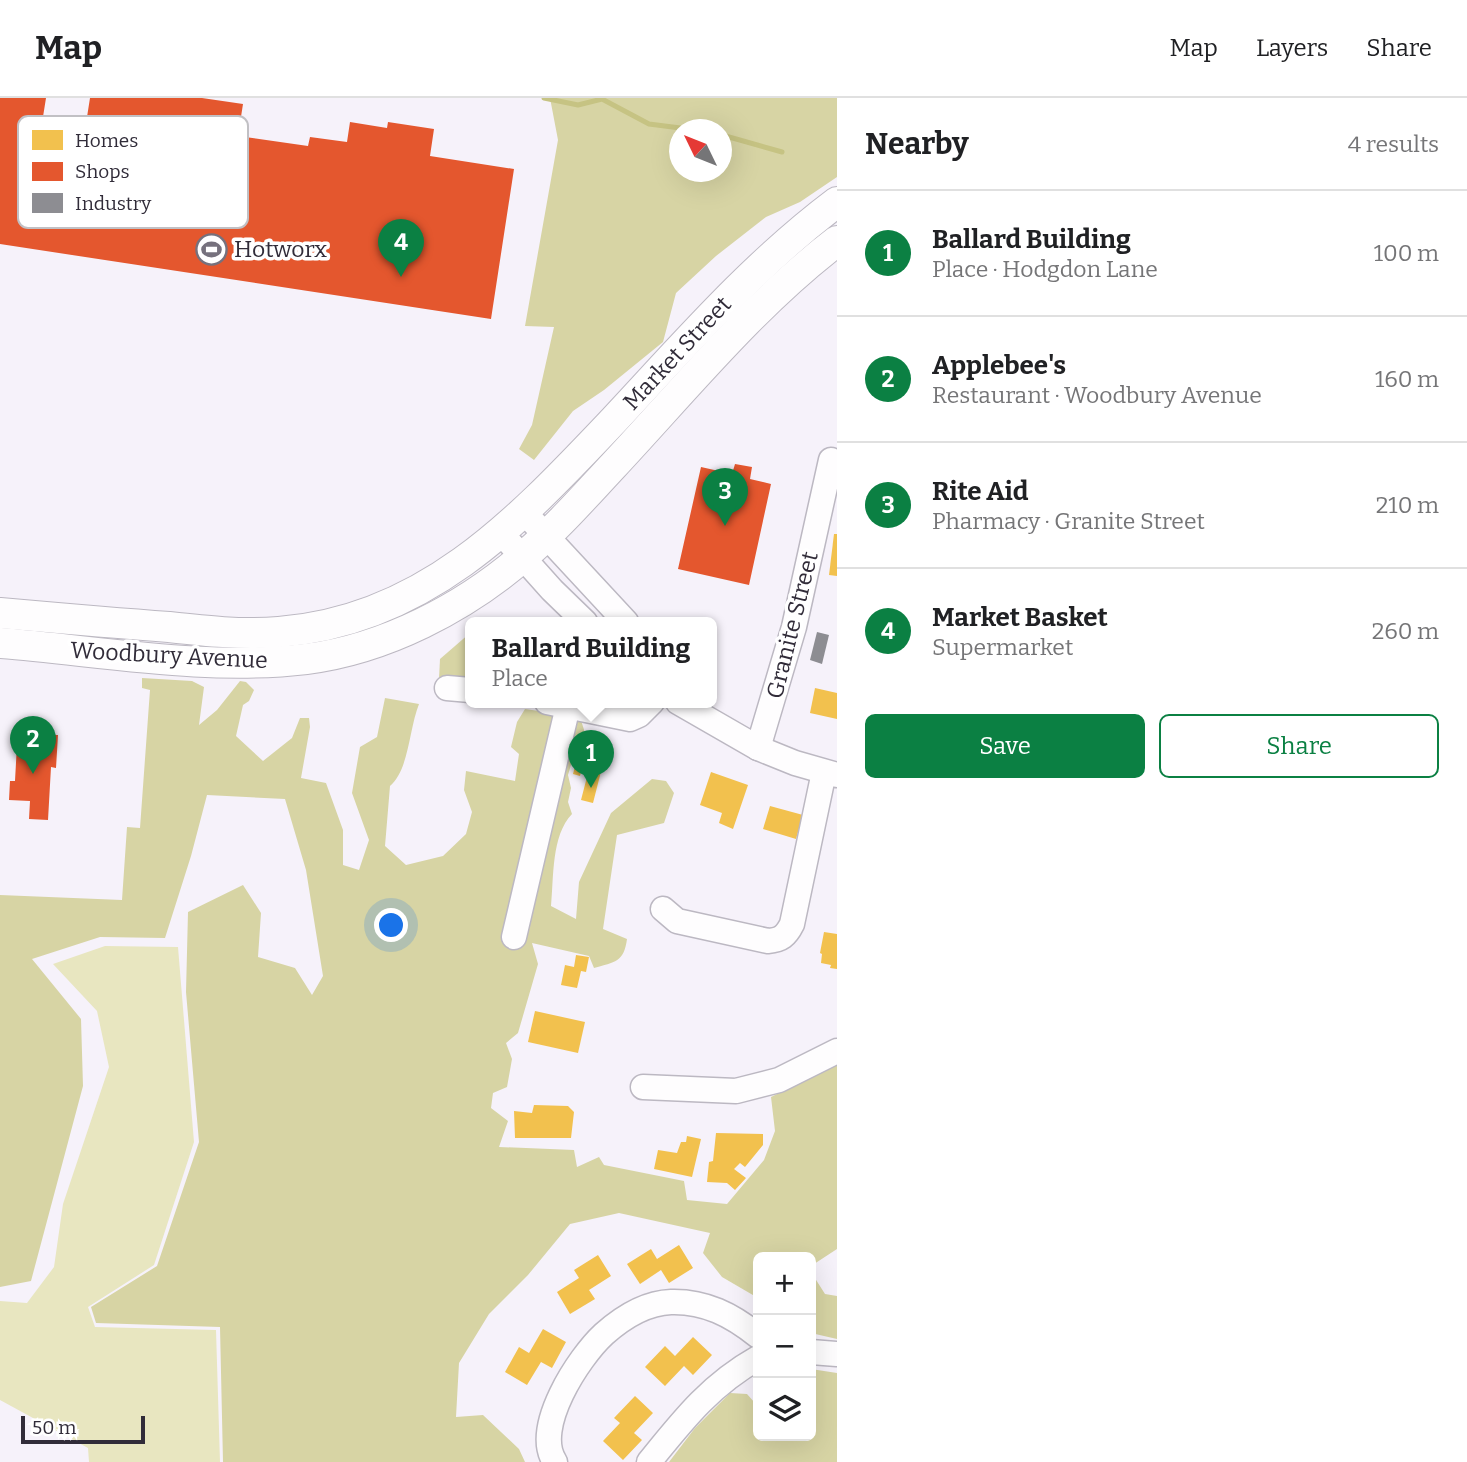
<!DOCTYPE html>
<meta charset="utf-8">
<style>
:root{--surface:#fff;--page:#f2f2f2;--text:#202124;--muted:#757577;--line:#e0e0e0;--accent:#0b8043}
body{margin:0;font-family:Bitter,serif;background:var(--page);color:var(--text)}
.controls{position:absolute;right:21px;bottom:21px;display:grid;overflow:hidden;border-radius:10px;box-shadow:0 7px 28px #0002}
.controls button{width:63px;height:63px;display:grid;place-items:center;padding:0;border:0;border-bottom:2px solid var(--line);background:var(--surface);color:var(--text);font:35px sans-serif}
.compass{position:absolute;left:669px;top:21px;width:63px;height:63px;border-radius:50%;background:var(--surface);box-shadow:0 7px 28px #0002;rotate:313deg}
.scale{position:absolute;left:21px;bottom:18px;width:124px;box-sizing:border-box;padding-left:7px;border:4px solid #312c39;border-top:0;font-size:19px;line-height:24px;white-space:nowrap;color:#312c39;-webkit-text-stroke:5px #fff;paint-order:stroke}
.you{position:absolute;left:392px;top:828px;width:24px;height:24px;margin:-18px;border:5px solid #fff;border-radius:50%;background:#1a73e8;box-shadow:0 0 0 10px #1a73e833}
.badge{display:grid;place-items:center;width:46px;height:46px;border-radius:50%;background:var(--accent);color:#fff;font-size:23px;font-weight:700}
.pin{position:absolute;translate:-50% -58px;filter:drop-shadow(0 2px 4px #0008)}
.pin::after{content:'';position:absolute;top:37px;width:24px;height:21px;background:inherit;clip-path:polygon(0 0,100% 0,50% 100%)}
.popup{position:absolute;left:465px;top:519px;width:252px;height:91px;box-sizing:border-box;display:grid;place-content:center;border-radius:10px;background:var(--surface);filter:drop-shadow(0 2px 5px #0005);font-size:23px;white-space:nowrap;color:var(--muted)}
.popup b{font-size:26px;color:var(--text)}
.popup::after{content:'';position:absolute;left:50%;top:100%;margin-left:-14px;border:14px solid transparent;border-top-color:var(--surface)}
.list{margin:0;padding:0;list-style:none}
h2{display:flex;justify-content:space-between;align-items:center;height:91px;margin:0;padding:0 28px;font-size:30px}
h2 small{font-size:23px;font-weight:400;color:var(--muted)}
.list li{display:grid;grid-template-columns:46px 1fr auto;gap:21px;align-items:center;box-sizing:border-box;height:126px;padding:0 28px;border-top:2px solid var(--line)}
.list b{display:block;font-size:26px;white-space:nowrap}
.list p{margin:0;font-size:23px;white-space:nowrap;color:var(--muted)}
.list em{font-size:23px;font-style:normal;color:var(--muted)}
.actions{display:flex;gap:14px;padding:21px 28px}
.actions a{flex:1;padding:16px 0;border:2px solid var(--accent);border-radius:10px;text-align:center;font-size:24px;color:var(--accent)}
.actions .main{background:var(--accent);color:#fff}
.icon{flex:none;width:38px;height:38px;fill:none;stroke:currentColor;stroke-width:2;stroke-linecap:round;stroke-linejoin:round}
.map{position:relative;flex:none;width:837px;height:1364px;overflow:hidden}
header{display:flex;align-items:center;gap:42px;box-sizing:border-box;height:98px;padding:0 35px;background:var(--surface);border-bottom:2px solid var(--line)}
header strong{font-size:33px}
nav{display:flex;gap:38px;margin-inline-start:auto;font-size:24px}
main{display:flex}
aside{flex:1;background:var(--surface)}
.map>svg:first-child{display:block}
.green{fill:#e8e6c0}
.forest{fill:#d7d4a4;fill-rule:evenodd}
.homes{fill:#f2c14e}
.shops{fill:#e4572e}
.industry{fill:#8d8d92}
.lines{fill:none;stroke-linecap:round;stroke-linejoin:round}
.stream{stroke:#c6c383;stroke-width:5}
.minor-casing{stroke:#bcb8c2;stroke-width:27}
.major-casing{stroke:#bcb8c2;stroke-width:32}
.minor{stroke:#fefdfe;stroke-width:24}
.major{stroke:#fefdfe;stroke-width:30}
.labels{text-anchor:middle;dominant-baseline:central;stroke-width:7;stroke-linejoin:round;paint-order:stroke}
.poi-label{font-size:23px;fill:#312c39;stroke:#fff;text-anchor:start}
.street-label{font-size:23px;fill:#312c39;stroke:#fff}
.key{fill:#fff;stroke:#c1c0c4;stroke-width:2}
.key-label{font-size:19px;fill:#312c39}
</style>
<header>
<strong>Map</strong>
<nav><a>Map</a><a>Layers</a><a>Share</a></nav>
</header>
<main>
<div class="map">
<svg width="837" height="1364" viewBox="0 0 837 1364">
<rect width="100%" height="100%" fill="#f6f2fa"/>
<!-- green -->
<path class="green" d="M 105,848 L 178,849 L 194,1044 L 154,1167 L 88,1209 L 95,1229 L 216,1232 L 220,1364 L 89,1364 L 88,1350 L 0,1302 L 0,1203 L 27,1205 L 54,1169 L 63,1106 L 109,969 L 97,913 L 53,866 Z"/>
<!-- forest -->
<g class="forest">
<path d="M 550,0 L 837,0 L 837,79 L 800,104 L 766,119 L 716,158 L 676,195 L 663,244 L 604,292 L 573,313 L 534,362 L 519,351 L 532,327 L 554,229 L 525,228 L 558,42 ZM 680,32 L 722,32 L 722,74 L 680,74 Z"/>
<path d="M 470,535 L 470,581 L 439,581 L 440,561 Z"/>
<path d="M 142,580 L 192,583 L 204,589 L 199,627 L 217,612 L 240,583 L 246,584 L 254,592 L 249,603 L 243,607 L 236,638 L 263,663 L 292,640 L 300,620 L 309,620 L 310,629 L 301,680 L 326,685 L 343,732 L 343,767 L 359,772 L 369,742 L 352,695 L 360,649 L 377,639 L 385,600 L 419,606 C 409,631 409,672 390,688 L 385,748 L 406,767 L 443,758 L 466,736 L 472,714 L 464,692 L 466,673 L 515,683 L 519,656 L 511,649 L 517,624 L 525,611 L 580,619 L 590,651 L 576,650 L 568,677 L 571,690 L 568,704 L 572,716 C 551,738 554,779 551,808 L 576,821 L 579,784 L 611,715 L 652,681 L 666,683 L 674,695 L 664,725 L 617,737 L 603,831 L 627,841 C 624,864 615,864 594,870 L 589,858 L 532,845 L 538,866 L 518,935 L 506,945 L 512,961 L 507,989 L 493,995 L 491,1010 L 508,1023 L 499,1049 L 574,1052 L 577,1069 L 599,1059 L 604,1067 L 684,1083 L 687,1102 L 727,1106 L 764,1062 L 775,1033 L 771,999 L 837,966 L 837,1151 L 811,1168 L 811,1159 L 758,1159 L 758,1200 L 722,1179 L 703,1155 L 710,1135 L 619,1115 L 570,1126 L 528,1177 L 489,1216 L 459,1265 L 456,1319 L 483,1317 L 519,1351 L 525,1364 L 223,1364 L 220,1229 L 96,1225 L 91,1209 L 157,1168 L 199,1044 L 186,894 L 188,814 L 243,787 L 261,815 L 258,859 L 295,870 L 312,897 L 323,878 L 306,772 L 285,701 L 207,697 L 191,758 L 165,840 L 100,839 L 32,861 L 81,921 L 83,988 L 31,1183 L 0,1189 L 0,797 L 122,802 L 127,729 L 140,730 L 150,592 L 142,590 Z"/>
<path d="M 811,1174 L 825,1196 L 837,1198 L 837,1241 L 811,1235 Z"/>
<path d="M 811,1271 L 837,1275 L 837,1364 L 669,1364 L 695,1330 L 730,1295 L 747,1296 L 755,1305 L 755,1315 L 758,1315 L 758,1338 L 811,1338 Z"/>
</g>
<!-- homes -->
<g class="homes">
<path d="M 834,436 L 837,436 L 837,478 L 829,477 Z"/>
<path d="M 815,590 L 837,595 L 837,621 L 810,615 Z"/>
<path d="M 579,652 L 605,658 L 593,705 L 581,702 L 588,675 L 581,674 L 580,678 L 573,676 Z"/>
<path d="M 711,674 L 748,687 L 733,731 L 719,725 L 722,715 L 700,707 Z"/>
<path d="M 770,708 L 803,717 L 796,741 L 763,731 Z"/>
<path d="M 824,834 L 837,836 L 837,871 L 830,870 L 831,867 L 821,865 L 822,856 L 820,855 Z"/>
<path d="M 576,857 L 589,859 L 586,874 L 581,873 L 577,890 L 561,887 L 565,867 L 574,869 Z"/>
<path d="M 535,913 L 585,924 L 578,955 L 528,944 Z"/>
<path d="M 534,1007 L 568,1008 L 574,1014 L 571,1040 L 515,1040 L 514,1013 L 532,1015 Z"/>
<path d="M 716,1035 L 763,1036 L 763,1047 L 745,1069 L 740,1065 L 734,1071 L 746,1080 L 735,1092 L 727,1085 L 707,1084 L 709,1064 L 713,1063 Z"/>
<path d="M 687,1038 L 701,1041 L 692,1079 L 654,1071 L 658,1052 L 677,1055 L 681,1044 L 686,1044 Z"/>
<path d="M 679,1147 L 693,1170 L 669,1185 L 661,1172 L 640,1186 L 627,1166 L 651,1151 L 657,1161 Z"/>
<path d="M 598,1157 L 611,1178 L 589,1192 L 595,1201 L 570,1216 L 557,1194 L 579,1180 L 574,1172 Z"/>
<path d="M 543,1231 L 566,1244 L 552,1270 L 541,1264 L 527,1287 L 505,1274 L 519,1249 L 529,1255 Z"/>
<path d="M 693,1239 L 712,1257 L 693,1277 L 684,1268 L 665,1288 L 645,1269 L 665,1248 L 675,1258 Z"/>
<path d="M 635,1298 L 653,1315 L 634,1335 L 642,1342 L 623,1362 L 603,1343 L 620,1325 L 614,1320 Z"/>
</g>
<!-- shops -->
<g class="shops">
<path d="M 0,0 L 46,0 L 35,69 L 78,76 L 90,0 L 202,0 L 243,6 L 238,38 L 308,48 L 310,39 L 347,44 L 350,24 L 387,30 L 388,24 L 434,31 L 430,58 L 514,71 L 491,221 L 0,146 Z"/>
<path d="M 735,366 L 752,369 L 750,381 L 771,386 L 749,487 L 678,471 L 701,369 L 732,376 Z"/>
<path d="M 18,628 L 52,630 L 52,637 L 58,637 L 56,670 L 51,669 L 48,722 L 29,721 L 30,703 L 9,702 L 10,683 L 15,683 Z"/>
</g>
<!-- industry -->
<path class="industry" d="M 817,534 L 829,537 L 822,566 L 810,562 Z"/>
<g class="lines">
<!-- stream -->
<g class="stream">
<path d="M 544,0 L 578,7 L 602,1 L 649,26 L 696,32"/>
<path d="M 722,37 L 782,54"/>
</g>
<defs>
<g id="minor">
<path d="M 524,414 L 626,524"/>
<path d="M 501,435 L 552,492 L 585,524"/>
<path d="M 447,590 L 470,592"/>
<path d="M 547,604 L 630,621 L 639,617 L 652,604"/>
<path d="M 678,604 L 758,650 L 795,665 L 837,677"/>
<path d="M 758,650 L 794,529 L 831,362"/>
<path d="M 663,811 L 677,823 L 768,843 C 781,842 786,838 792,826 L 824,674"/>
<path d="M 514,839 L 568,608"/>
<path d="M 643,989 L 736,993 L 779,982 L 837,953"/>
<path d="M 811,1254 L 837,1256"/>
<path d="M 555,1364 C 532,1330 579,1259 604,1236 C 622,1220 646,1205 671,1204 C 705,1203 732,1217 758,1238"/>
<path d="M 649,1364 C 683,1322 710,1287 758,1260"/>
</g>
<g id="major">
<path d="M 0,515 C 56,520 112,525 169,529 C 205,533 242,537 279,534 C 426,523 519,422 614,322 C 685,246 753,167 837,104"/>
<path d="M 0,545 C 100,553 207,573 306,561 C 385,551 464,510 524,458 C 556,431 584,399 613,368 C 684,292 754,206 837,143"/>
</g>
</defs>
<!-- minor casing -->
<use href="#minor" class="minor-casing"/>
<!-- major casing -->
<use href="#major" class="major-casing"/>
<!-- minor -->
<use href="#minor" class="minor"/>
<!-- major -->
<use href="#major" class="major"/>
</g>
<!-- icons -->
<defs>
<symbol id="stadium-ring" viewBox="-11 -11 22 22"><circle r="9.5" fill="#fff" stroke="#76717d" stroke-width="1.5"/><path d="M0-5a6.5 5 0 1 0 0 10a6.5 5 0 1 0 0-10ZM-3.5-1.8h7v3.6h-7Z" fill="#76717d"/></symbol>
</defs>
<g fill-rule="evenodd">
<use href="#stadium-ring" x="194" y="134" width="35" height="35"/>
</g>
<g class="labels">
<!-- poi labels -->
<g class="poi-label">
<text x="234" y="151">Hotworx</text>
</g>
<!-- street labels -->
<g class="street-label">
<text transform="translate(677 255) rotate(-47)">Market Street</text>
<text transform="translate(792 527) rotate(-76)">Granite Street</text>
<text transform="translate(169 557) rotate(3)">Woodbury Avenue</text>
</g>
</g>
<!-- legend -->
<rect x="18" y="18" width="230" height="112" rx="10" class="key"/>
<rect x="32" y="32" width="31" height="20" fill="#f2c14e"/>
<rect x="32" y="64" width="31" height="19" fill="#e4572e"/>
<rect x="32" y="95" width="31" height="20" fill="#8d8d92"/>
<g class="key-label">
<text x="75" y="49">Homes</text>
<text x="75" y="80">Shops</text>
<text x="75" y="112">Industry</text>
</g>
</svg>
<div class="controls">
<button>+</button>
<button>−</button>
<button><svg class="icon" aria-label="layers" viewBox="0 0 24 24"><path d="M12 4l9 5-9 5-9-5zM3 14l9 5 9-5"/></svg></button>
</div>
<svg class="compass" viewBox="-18 -18 36 36"><path d="M0-13l5 13h-10z" fill="#e53935"/><path d="M0 13l5-13h-10z" fill="#757577"/></svg>
<div class="scale">50 m</div>
<div class="you"></div>
<div class="pin badge" style="left:591px;top:690px">1</div>
<div class="popup"><b>Ballard Building</b>Place</div>
<div class="pin badge" style="left:33px;top:676px">2</div>
<div class="pin badge" style="left:725px;top:428px">3</div>
<div class="pin badge" style="left:401px;top:179px">4</div>
</div>
<aside>
<h2>Nearby<small>4 results</small></h2>
<ul class="list">
<li><span class="badge">1</span><div><b>Ballard Building</b><p>Place · Hodgdon Lane</p></div><em>100 m</em></li>
<li><span class="badge">2</span><div><b>Applebee's</b><p>Restaurant · Woodbury Avenue</p></div><em>160 m</em></li>
<li><span class="badge">3</span><div><b>Rite Aid</b><p>Pharmacy · Granite Street</p></div><em>210 m</em></li>
<li><span class="badge">4</span><div><b>Market Basket</b><p>Supermarket</p></div><em>260 m</em></li>
</ul>
<div class="actions"><a class="main">Save</a><a>Share</a></div>
</aside>
</main>
